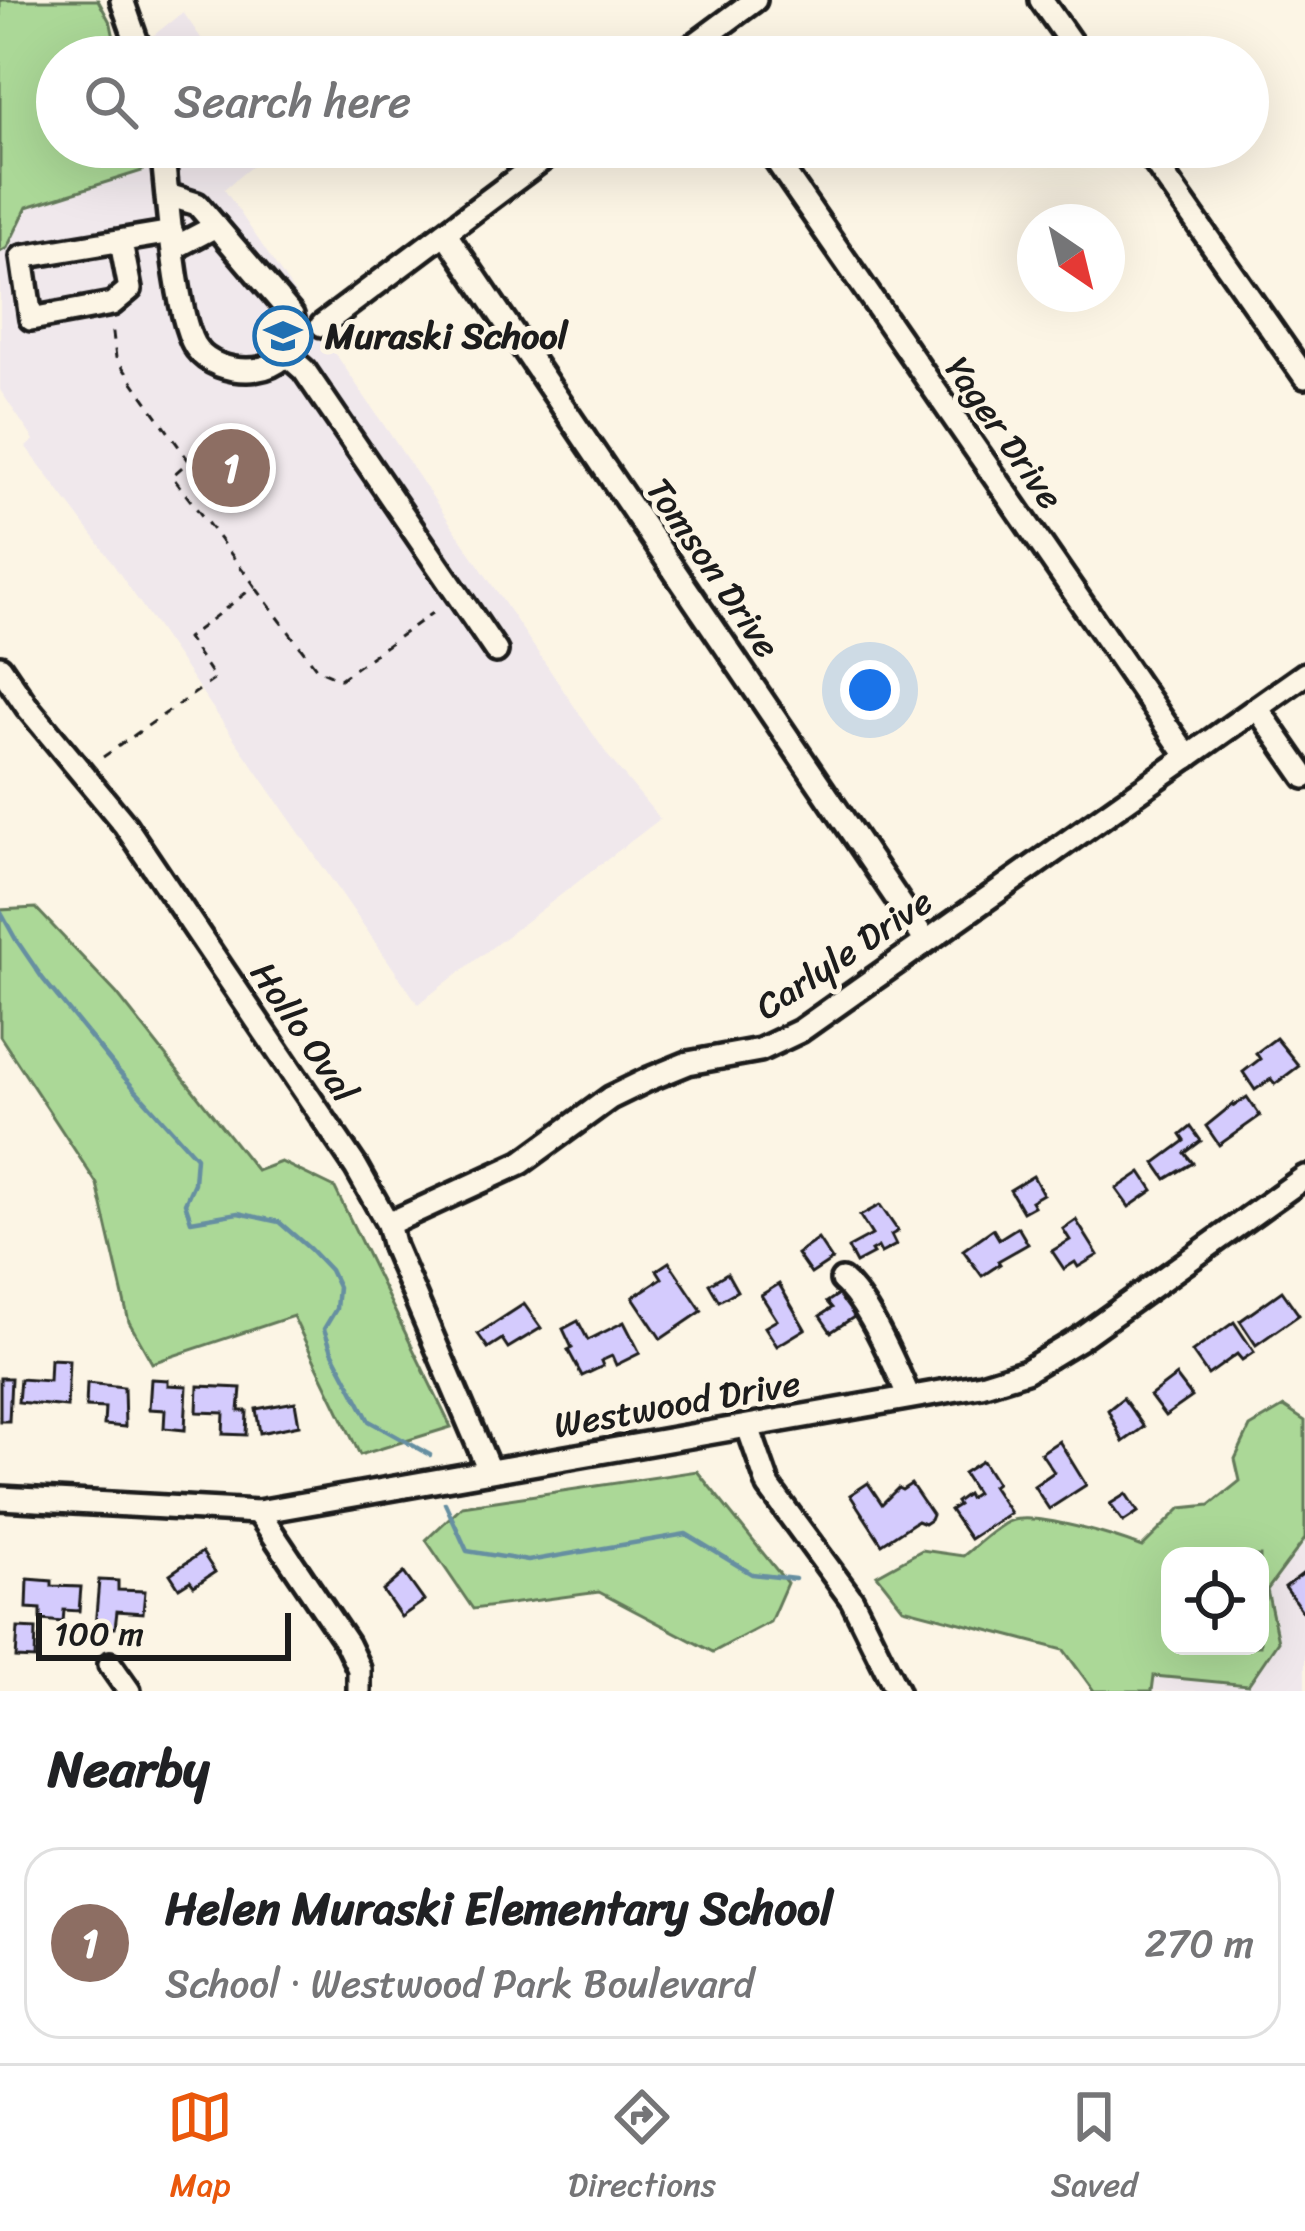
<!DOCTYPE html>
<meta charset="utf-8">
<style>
:root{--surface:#fff;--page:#f2f2f2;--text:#202124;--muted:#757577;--line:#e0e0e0;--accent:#ea580c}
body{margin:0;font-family:Sriracha,sans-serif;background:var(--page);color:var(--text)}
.controls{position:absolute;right:36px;bottom:36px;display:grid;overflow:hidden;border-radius:24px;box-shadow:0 12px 48px #0002}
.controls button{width:108px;height:108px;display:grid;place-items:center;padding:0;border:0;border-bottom:3px solid var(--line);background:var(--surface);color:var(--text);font:60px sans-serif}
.compass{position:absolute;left:1017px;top:204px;width:108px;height:108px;border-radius:50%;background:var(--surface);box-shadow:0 12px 48px #0002;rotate:145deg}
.scale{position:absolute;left:36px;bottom:30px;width:255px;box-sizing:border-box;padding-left:12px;border:6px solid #1c1c1c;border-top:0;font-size:33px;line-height:42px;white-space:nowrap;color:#1c1c1c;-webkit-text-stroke:9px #fcf5e5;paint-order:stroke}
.you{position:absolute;left:870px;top:690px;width:42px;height:42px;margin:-30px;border:9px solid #fff;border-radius:50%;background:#1a73e8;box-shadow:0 0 0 18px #1a73e833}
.badge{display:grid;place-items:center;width:78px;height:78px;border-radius:50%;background:var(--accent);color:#fff;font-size:39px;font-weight:700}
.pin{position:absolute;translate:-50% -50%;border:6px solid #fff;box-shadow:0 3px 12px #0006}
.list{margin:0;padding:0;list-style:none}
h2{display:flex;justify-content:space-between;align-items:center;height:156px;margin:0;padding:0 48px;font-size:51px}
h2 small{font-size:39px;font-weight:400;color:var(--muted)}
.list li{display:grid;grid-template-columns:78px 1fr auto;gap:36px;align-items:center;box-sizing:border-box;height:192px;margin:0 24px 24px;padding:0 24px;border:3px solid var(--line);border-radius:36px}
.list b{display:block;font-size:45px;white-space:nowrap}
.list p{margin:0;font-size:39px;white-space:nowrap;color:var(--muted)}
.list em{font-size:39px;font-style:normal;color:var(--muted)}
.icon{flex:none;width:66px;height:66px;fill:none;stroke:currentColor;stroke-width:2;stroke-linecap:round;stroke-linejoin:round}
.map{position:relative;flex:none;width:1305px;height:1691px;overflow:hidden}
.search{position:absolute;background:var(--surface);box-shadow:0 12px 48px #0002;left:36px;right:36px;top:36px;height:132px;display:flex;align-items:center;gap:30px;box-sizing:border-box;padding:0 42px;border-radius:66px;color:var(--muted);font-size:45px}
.sheet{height:372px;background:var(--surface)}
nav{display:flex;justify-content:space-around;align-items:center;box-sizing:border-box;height:168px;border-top:3px solid var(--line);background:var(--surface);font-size:33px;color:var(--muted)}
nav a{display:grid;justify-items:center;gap:6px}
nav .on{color:var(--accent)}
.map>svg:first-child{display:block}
.built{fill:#f0e8ec}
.green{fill:#abd897;stroke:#647a5a;stroke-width:3;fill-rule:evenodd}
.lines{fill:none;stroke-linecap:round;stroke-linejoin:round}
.stream{stroke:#668fa1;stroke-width:4.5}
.building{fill:#d4cbfd;stroke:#1c1c1c;stroke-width:3}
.minor-casing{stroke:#1c1c1c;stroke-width:30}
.path{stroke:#1c1c1c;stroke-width:3;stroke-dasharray:9 9;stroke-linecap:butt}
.minor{stroke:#fcf5e5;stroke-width:21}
.labels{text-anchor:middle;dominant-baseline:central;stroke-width:10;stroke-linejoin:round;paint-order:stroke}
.poi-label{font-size:36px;font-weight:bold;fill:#1c1c1c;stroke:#fcf5e5;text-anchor:start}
.street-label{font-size:36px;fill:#1c1c1c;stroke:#fcf5e5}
</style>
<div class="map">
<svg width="1305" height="1691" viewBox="0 0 1305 1691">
<rect width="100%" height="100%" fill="#fcf5e5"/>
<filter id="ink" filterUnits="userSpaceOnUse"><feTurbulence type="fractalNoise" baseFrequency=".00833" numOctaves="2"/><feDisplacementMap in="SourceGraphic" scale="24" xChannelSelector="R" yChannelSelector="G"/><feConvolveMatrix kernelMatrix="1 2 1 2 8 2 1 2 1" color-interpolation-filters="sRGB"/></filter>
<g filter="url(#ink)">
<!-- built -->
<g class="built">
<path d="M 183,12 L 214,57 L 149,57 L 145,42 Z"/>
<path d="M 169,147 L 275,147 L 224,189 L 608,756 L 660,819 L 418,1004 L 97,541 L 26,447 L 34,440 L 0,390 L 0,252 L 7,248 L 27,207 L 172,162 Z"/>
<path d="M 1305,1490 L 1305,1691 L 1094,1691 L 1170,1646 L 1260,1646 L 1260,1556 Z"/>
</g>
<!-- green -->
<g class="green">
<path d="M 0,0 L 98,0 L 111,24 L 118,57 L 57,57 L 57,147 L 137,147 L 142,171 L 27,207 L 7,248 L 0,252 Z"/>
<path d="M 36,908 L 117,994 L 257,1171 L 281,1162 L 335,1188 L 451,1427 L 360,1455 L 293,1316 L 152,1363 L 129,1322 L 97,1184 L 0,1036 L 0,910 Z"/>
<path d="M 1284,1407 L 1305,1421 L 1305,1539 L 1267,1590 L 1278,1641 L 1248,1685 L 1154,1676 L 1152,1691 L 1094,1691 L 1064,1650 L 903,1608 L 877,1575 L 922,1550 L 963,1556 C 975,1547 996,1526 1010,1521 C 1035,1511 1116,1537 1142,1547 L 1181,1508 L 1210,1505 L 1240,1481 L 1235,1459 L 1250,1427 ZM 1260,1556 L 1260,1646 L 1170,1646 L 1170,1556 Z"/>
<path d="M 697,1471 L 787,1583 L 770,1622 L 713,1652 L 599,1592 L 473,1609 L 426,1540 L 462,1506 Z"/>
</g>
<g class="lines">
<!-- stream -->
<g class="stream">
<path d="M 0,911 L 15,938 L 43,979 L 114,1066 L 196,1157 L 194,1183 L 185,1203 L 191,1221 L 238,1213 L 279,1222 L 310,1249 L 330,1270 L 338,1287 L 336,1309 L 324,1329 L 332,1351 L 369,1421 L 430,1455"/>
<path d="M 445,1503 L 467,1551 L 528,1561 L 686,1534 L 752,1574 L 795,1579"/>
</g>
</g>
<!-- building -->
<g class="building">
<path d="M 1276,1038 L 1299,1066 L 1275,1084 L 1271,1079 L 1255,1090 L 1243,1072 L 1260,1059 L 1256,1053 Z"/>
<path d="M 1247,1097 L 1260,1116 L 1219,1145 L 1206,1126 L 1233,1104 L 1234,1106 Z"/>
<path d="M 1191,1127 L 1201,1141 L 1185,1153 L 1193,1163 L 1166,1179 L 1155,1163 L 1185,1141 L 1181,1135 Z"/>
<path d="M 1141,1172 L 1153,1190 L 1129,1207 L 1116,1189 Z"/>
<path d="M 1033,1176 L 1043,1194 L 1031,1201 L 1034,1206 L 1023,1212 L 1010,1190 Z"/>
<path d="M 880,1205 L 898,1231 L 891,1235 L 896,1245 L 881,1253 L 878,1247 L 871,1251 L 873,1254 L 856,1263 L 848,1248 L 872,1235 L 860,1216 Z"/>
<path d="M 1076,1220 L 1098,1255 L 1078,1267 L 1075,1262 L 1064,1269 L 1052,1251 L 1070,1240 L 1063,1229 Z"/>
<path d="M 1018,1227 L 1028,1244 L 998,1261 L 1000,1264 L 982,1276 L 963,1250 L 993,1229 L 999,1239 Z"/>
<path d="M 818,1239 L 832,1260 L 811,1274 L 797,1254 Z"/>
<path d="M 669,1262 L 702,1311 L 661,1339 L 633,1297 L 662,1278 L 657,1270 Z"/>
<path d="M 727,1273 L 737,1291 L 719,1301 L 709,1284 Z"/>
<path d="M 779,1284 L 805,1329 L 777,1346 L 765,1327 L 777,1320 L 761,1295 Z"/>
<path d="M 1282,1291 L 1299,1315 L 1256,1345 L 1240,1321 Z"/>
<path d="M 839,1294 L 843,1301 L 846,1299 L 857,1315 L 831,1332 L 820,1316 L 832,1308 L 827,1302 Z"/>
<path d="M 524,1304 L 541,1328 L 508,1348 L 502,1339 L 488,1348 L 478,1334 Z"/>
<path d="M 578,1321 L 588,1340 L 624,1322 L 640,1353 L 616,1365 L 612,1356 L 601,1361 L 603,1366 L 582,1376 L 568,1350 L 572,1348 L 563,1329 Z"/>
<path d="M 1234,1322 L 1254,1352 L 1242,1360 L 1237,1354 L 1208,1375 L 1192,1352 Z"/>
<path d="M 50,1359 L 69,1360 L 67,1407 L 18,1402 L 20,1379 L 49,1381 Z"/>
<path d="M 1176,1376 L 1192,1397 L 1165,1416 L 1150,1396 Z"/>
<path d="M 0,1378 L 11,1378 L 9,1421 L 0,1421 Z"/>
<path d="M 151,1379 L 168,1380 L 168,1385 L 187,1386 L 185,1430 L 164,1428 L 165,1410 L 149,1409 Z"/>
<path d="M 87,1383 L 124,1387 L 125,1427 L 104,1425 L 105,1408 L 86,1407 Z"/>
<path d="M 198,1386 L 241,1388 L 239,1411 L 247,1411 L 246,1435 L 223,1434 L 224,1413 L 197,1412 Z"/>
<path d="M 1123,1398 L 1144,1427 L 1123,1442 L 1108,1410 Z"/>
<path d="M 295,1402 L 299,1425 L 260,1433 L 256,1409 Z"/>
<path d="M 1059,1441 L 1086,1485 L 1049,1509 L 1034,1486 L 1054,1472 L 1041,1453 Z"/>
<path d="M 982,1461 L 996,1483 L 992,1486 L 1010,1513 L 970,1539 L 950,1510 L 958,1505 L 956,1502 L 967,1494 L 969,1498 L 976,1493 L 963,1473 Z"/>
<path d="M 868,1483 L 882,1504 L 898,1488 L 902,1490 L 911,1484 L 932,1515 L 930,1520 L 924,1524 L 917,1521 L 882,1544 L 850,1495 Z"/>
<path d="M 1126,1494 L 1138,1512 L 1123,1522 L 1110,1504 Z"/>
<path d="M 202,1552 L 215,1572 L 194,1586 L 190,1581 L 179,1588 L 170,1574 Z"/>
<path d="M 1305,1572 L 1305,1615 L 1285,1587 Z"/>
<path d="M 404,1573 L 424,1601 L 401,1617 L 383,1591 Z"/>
<path d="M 28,1579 L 52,1581 L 52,1586 L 81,1587 L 79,1611 L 64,1610 L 63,1622 L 41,1620 L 41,1609 L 27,1608 Z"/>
<path d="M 99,1580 L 118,1581 L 118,1590 L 145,1591 L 143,1613 L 117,1611 L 115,1628 L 95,1627 Z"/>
<path d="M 18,1628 L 36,1629 L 35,1659 L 16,1658 Z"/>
</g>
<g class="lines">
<defs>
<g id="minor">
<path d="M 122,0 L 142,57"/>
<path d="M 1041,0 L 1081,57"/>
<path d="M 678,57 L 755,0"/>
<path d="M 162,147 C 167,188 175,322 197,349 C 208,364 229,370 247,370 C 272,370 286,359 298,338 L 292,315 L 197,204 L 168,195"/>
<path d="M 767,147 L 1188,757"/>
<path d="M 1144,147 L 1305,377"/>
<path d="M 445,233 L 925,940"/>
<path d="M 121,242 L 130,289 L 112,304 L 31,319 L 22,257 L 172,232"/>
<path d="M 174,248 L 216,226"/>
<path d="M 322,325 L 559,147"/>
<path d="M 288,356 L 304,370 L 496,651"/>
<path d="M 0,667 L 28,708 L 125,825 L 356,1167 L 388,1224 L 394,1247 L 489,1470"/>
<path d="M 1257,708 L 1305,777"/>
<path d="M 388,1224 L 521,1163 L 610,1098 L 649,1079 L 688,1063 L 760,1050 L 800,1031 L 1305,674"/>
<path d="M 842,1280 C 869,1303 894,1364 909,1397"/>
<path d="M 748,1427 L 769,1487 L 852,1600 L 897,1691"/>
<path d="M 0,1498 L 258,1512 L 981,1385 L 1026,1371 L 1079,1339 L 1305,1177"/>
<path d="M 258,1512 L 347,1644 L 359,1669 L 359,1691"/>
<path d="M 110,1664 L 129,1691"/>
</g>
</defs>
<!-- minor casing -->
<use href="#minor" class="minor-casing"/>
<!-- path -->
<g class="path">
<path d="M 256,588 L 317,669 L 340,679 L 432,613"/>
<path d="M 103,757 L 215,679 L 187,638 L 255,586 L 172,476 L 189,461 L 116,358 L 112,325"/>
</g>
<!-- minor -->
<use href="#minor" class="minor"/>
</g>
</g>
<!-- icons -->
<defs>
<symbol id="school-ring" viewBox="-11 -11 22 22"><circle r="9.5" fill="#fcf5e5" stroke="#1f6fb2" stroke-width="1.5"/><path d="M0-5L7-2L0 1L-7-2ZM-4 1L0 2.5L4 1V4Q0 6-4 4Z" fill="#1f6fb2"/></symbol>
</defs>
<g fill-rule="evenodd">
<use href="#school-ring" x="250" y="303" width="66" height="66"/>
</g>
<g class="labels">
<!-- poi labels -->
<g class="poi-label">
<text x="325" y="336">Muraski School</text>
</g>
<!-- street labels -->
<g class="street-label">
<text transform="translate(1004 433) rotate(55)">Yager Drive</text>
<text transform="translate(713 568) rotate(56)">Tomson Drive</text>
<text transform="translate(844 954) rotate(-34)">Carlyle Drive</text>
<text transform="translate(304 1032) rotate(56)">Hollo Oval</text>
<text transform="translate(677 1404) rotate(-10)">Westwood Drive</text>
</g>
</g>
</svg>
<div class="controls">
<button><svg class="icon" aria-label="locate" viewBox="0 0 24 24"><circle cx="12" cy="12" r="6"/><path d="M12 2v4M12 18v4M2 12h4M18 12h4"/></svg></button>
</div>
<svg class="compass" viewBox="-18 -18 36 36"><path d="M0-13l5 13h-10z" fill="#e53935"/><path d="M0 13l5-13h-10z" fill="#757577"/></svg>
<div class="scale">100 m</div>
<div class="you"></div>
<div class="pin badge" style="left:231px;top:468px;background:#8d6e63">1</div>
<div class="search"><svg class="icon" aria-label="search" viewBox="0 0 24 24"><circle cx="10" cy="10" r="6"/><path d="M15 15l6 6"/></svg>Search here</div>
</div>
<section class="sheet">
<h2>Nearby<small></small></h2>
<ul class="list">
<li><span class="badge" style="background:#8d6e63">1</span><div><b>Helen Muraski Elementary School</b><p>School · Westwood Park Boulevard</p></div><em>270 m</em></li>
</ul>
</section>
<nav>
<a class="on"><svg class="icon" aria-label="map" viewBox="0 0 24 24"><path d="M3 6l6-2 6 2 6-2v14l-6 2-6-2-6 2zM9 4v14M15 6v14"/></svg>Map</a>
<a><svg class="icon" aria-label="directions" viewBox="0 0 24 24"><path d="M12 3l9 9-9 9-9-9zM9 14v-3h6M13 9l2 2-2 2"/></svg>Directions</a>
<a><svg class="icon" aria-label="saved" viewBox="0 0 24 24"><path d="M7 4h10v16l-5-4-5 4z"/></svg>Saved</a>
</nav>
